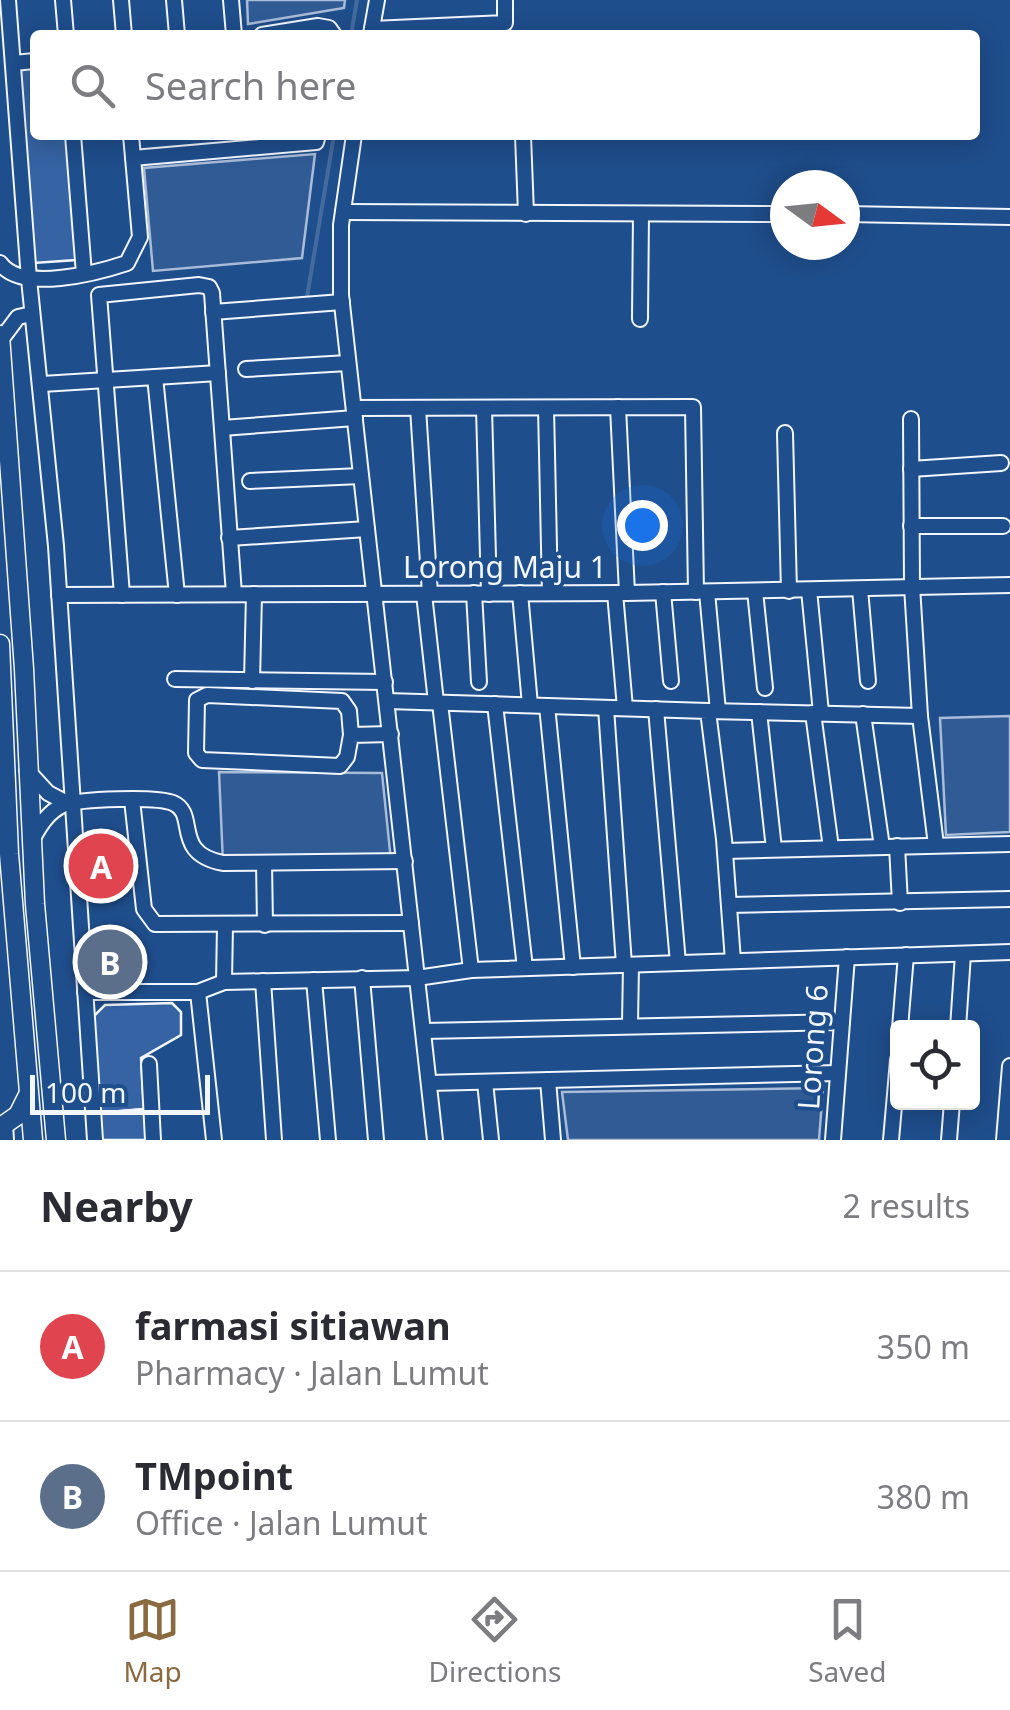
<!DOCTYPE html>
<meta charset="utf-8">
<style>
:root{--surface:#fff;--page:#f2f2f3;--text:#2b2b33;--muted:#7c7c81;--line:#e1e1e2;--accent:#8a6a3f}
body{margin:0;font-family:"Noto Sans",sans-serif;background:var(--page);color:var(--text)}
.controls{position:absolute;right:30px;bottom:30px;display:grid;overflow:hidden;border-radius:10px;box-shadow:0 5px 25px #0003}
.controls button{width:90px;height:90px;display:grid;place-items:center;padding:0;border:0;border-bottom:2px solid var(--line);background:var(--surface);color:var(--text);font:50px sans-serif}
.compass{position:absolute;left:770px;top:170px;width:90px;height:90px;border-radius:50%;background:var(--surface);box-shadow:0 5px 25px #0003;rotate:105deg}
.scale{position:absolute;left:30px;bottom:25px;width:180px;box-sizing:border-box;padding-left:10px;border:5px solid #f2f6ff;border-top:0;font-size:28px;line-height:35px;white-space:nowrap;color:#f2f6ff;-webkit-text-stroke:8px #1f4e8c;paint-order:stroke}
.you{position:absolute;left:642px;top:525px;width:35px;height:35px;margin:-25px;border:8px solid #fff;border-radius:50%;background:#1a73e8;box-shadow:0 0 0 15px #1a73e833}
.badge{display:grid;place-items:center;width:65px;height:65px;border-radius:50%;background:var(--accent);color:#fff;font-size:32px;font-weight:700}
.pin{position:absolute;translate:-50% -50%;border:5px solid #fff;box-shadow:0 2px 10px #0006}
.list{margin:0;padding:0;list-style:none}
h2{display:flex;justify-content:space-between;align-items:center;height:130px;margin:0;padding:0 40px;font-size:42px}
h2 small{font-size:32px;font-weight:400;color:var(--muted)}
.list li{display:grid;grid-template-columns:65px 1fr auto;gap:30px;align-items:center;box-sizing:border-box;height:150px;padding:0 40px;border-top:2px solid var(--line)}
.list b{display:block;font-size:38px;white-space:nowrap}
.list p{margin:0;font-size:32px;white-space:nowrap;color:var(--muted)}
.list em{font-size:32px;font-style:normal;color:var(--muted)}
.icon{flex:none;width:55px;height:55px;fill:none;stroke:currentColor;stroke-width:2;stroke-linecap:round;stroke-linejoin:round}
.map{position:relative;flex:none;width:1010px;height:1140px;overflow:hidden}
.search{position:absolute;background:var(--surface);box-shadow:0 5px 25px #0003;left:30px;right:30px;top:30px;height:110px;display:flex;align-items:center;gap:25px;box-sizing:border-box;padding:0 35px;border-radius:10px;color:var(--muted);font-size:38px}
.sheet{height:430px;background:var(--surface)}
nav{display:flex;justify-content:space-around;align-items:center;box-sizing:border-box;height:140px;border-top:2px solid var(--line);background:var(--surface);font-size:28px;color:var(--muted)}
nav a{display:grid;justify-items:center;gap:5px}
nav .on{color:var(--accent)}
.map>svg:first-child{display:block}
.built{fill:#305b95;stroke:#a8bbd7;stroke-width:2.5}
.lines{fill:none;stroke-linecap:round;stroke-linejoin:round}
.stream{stroke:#446ba0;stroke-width:4}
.building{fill:#3563a3;stroke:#f2f6ff;stroke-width:2.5}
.minor-casing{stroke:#f2f6ff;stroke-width:18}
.major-casing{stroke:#f2f6ff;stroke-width:21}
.minor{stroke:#1f4e8c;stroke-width:14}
.major{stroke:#1f4e8c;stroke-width:18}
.labels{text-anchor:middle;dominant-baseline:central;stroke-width:8;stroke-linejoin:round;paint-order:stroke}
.street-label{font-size:30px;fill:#f2f6ff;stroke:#1f4e8c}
</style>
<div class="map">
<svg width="1010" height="1140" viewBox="0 0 1010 1140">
<rect width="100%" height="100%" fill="#1f4e8c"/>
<!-- built -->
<g class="built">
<path d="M 247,0 L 345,0 L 344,8 L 248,24 Z"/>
<path d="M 315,154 L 302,258 L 153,271 L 144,168 Z"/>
<path d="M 1010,716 L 1010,832 L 946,835 L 940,718 Z"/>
<path d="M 219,772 L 382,773 L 391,861 L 223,863 Z"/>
<path d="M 823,1088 L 819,1140 L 568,1140 L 562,1092 Z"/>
</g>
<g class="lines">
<!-- stream -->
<g class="stream">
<path d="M 351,35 L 357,0"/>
<path d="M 307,297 L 334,135"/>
</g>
</g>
<!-- building -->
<g class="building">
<path d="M 35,67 L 35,135 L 66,135 L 76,260 L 34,263 L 18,68 Z"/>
<path d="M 172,1003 L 181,1012 L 181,1035 L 141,1058 L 144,1109 L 98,1113 L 91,1019 L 105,1005 Z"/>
<path d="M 144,1109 L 147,1140 L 100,1140 L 98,1113 Z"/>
</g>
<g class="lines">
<defs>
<g id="minor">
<path d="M 8,0 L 29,279 L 56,546 L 95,1140"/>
<path d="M 63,0 L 66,35"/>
<path d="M 121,0 L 124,35"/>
<path d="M 174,0 L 177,35"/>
<path d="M 231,0 L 234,35"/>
<path d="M 372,29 L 505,23 L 505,0"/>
<path d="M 371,34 L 377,0"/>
<path d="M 262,35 L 318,26 L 329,28 L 334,35"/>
<path d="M 13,63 L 35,61"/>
<path d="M 73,135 L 84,274"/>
<path d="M 354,135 L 341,225 L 341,295 L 435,1140"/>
<path d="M 523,135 L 526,214"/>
<path d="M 133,158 L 316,142 L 318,135"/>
<path d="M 343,212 L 785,214"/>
<path d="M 845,214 L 1010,217"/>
<path d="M 0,263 C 21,293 97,273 127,263 L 140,237 L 131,135"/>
<path d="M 213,312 L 342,302"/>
<path d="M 640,319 L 641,214"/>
<path d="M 0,341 L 18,317 L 32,314"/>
<path d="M 246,369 L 348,363"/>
<path d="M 155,377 L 218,373"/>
<path d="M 42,384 L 155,377 L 177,595"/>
<path d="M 618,407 L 627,593"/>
<path d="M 354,408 L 693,407 L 696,592"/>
<path d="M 418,408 L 430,594"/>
<path d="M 484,408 L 489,594"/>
<path d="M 546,408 L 550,593"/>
<path d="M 911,419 L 912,586 L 920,716 L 936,845"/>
<path d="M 222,428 L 355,418"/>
<path d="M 785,433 L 789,591"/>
<path d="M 911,469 L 1001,463"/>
<path d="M 250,481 L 361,476"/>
<path d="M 911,526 L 1003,526"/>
<path d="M 229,538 L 367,529"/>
<path d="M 860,589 L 868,681"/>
<path d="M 809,590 L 821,713"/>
<path d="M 755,591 L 765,688"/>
<path d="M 663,592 L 671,681"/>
<path d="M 707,592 L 718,711"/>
<path d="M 474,593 L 479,682"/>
<path d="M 520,593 L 530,705"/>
<path d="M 615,593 L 625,708"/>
<path d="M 424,594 L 436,702"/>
<path d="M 59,595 L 627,593 L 1010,585"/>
<path d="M 122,595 L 99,295 L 199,285 L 209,287 L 212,293 L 234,594"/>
<path d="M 175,679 L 385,682"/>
<path d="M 252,681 L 254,594"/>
<path d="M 387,701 L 708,711 L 724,839 L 733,961"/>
<path d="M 440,703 L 471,970"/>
<path d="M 495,704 L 525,968"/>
<path d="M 547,706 L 573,967"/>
<path d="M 606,708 L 624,965"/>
<path d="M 656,709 L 678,963"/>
<path d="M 708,711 L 920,716"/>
<path d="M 759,712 L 774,849"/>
<path d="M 813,713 L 831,848"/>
<path d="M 863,714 L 882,847"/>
<path d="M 351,735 L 347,757 L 340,766 L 202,760 L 196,753 L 197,700 L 207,695 L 342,701 L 349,711 L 351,735 L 391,734"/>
<path d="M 27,770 L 48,793 L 67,803"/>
<path d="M 132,800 L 144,909 L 155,924 L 411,923"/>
<path d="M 32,840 C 40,825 48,812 63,805 C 79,799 157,796 173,803 C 199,814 171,853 223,863 L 405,861"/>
<path d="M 897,846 L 900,903"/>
<path d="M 725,851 L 1010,844"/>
<path d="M 264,863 L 265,925"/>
<path d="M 729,905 L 1010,899"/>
<path d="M 362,978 L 376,1140"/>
<path d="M 314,980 L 328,1140"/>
<path d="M 263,981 L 274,1140"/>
<path d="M 224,982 L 225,925"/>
<path d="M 85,992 L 198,992 L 224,982 L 417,978 L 471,970 L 1010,952"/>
<path d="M 198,992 L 214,1140"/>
<path d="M 630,1024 L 631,965"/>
<path d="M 900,1028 L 906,955"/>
<path d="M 958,1028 L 963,954"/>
<path d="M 423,1031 L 842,1022"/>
<path d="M 149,1064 L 153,1140"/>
<path d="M 548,1080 L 553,1140"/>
<path d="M 485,1082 L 491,1140"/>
<path d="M 429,1083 L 838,1073"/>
<path d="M 0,1125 L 5,1124 L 6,1140"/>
<path d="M 833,1140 L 847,957"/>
<path d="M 891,1140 L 898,1060"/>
<path d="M 949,1140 L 952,1102"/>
<path d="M 1004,1140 L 1010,1066"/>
</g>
<g id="major">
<path d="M 0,335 L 24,669 L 35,904 L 56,1140"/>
<path d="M 0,644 L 9,854 L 33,1140"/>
<path d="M 5,1124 L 18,1115 L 28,1095"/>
</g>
</defs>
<!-- minor casing -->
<use href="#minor" class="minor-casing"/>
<!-- major casing -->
<use href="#major" class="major-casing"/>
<!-- minor -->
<use href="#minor" class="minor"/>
<!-- major -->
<use href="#major" class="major"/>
</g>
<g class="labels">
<!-- street labels -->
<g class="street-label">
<text x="505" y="566">Lorong Maju 1</text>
<text transform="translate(812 1047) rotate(-86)">Lorong 6</text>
</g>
</g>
</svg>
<div class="controls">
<button><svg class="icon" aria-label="locate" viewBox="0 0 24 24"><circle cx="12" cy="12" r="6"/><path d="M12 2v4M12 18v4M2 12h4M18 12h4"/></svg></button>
</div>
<svg class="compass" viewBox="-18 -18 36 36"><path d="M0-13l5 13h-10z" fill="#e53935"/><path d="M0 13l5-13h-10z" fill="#7c7c81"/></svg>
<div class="scale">100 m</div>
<div class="you"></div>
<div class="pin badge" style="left:101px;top:866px;background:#e0444e">A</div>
<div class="pin badge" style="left:110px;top:962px;background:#5c6f8a">B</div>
<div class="search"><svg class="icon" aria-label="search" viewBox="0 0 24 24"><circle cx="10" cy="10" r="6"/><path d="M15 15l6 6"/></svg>Search here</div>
</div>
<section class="sheet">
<h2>Nearby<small>2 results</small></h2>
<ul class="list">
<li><span class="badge" style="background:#e0444e">A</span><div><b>farmasi sitiawan</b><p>Pharmacy · Jalan Lumut</p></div><em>350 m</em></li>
<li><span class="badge" style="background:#5c6f8a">B</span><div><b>TMpoint</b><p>Office · Jalan Lumut</p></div><em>380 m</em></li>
</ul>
</section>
<nav>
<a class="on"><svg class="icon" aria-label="map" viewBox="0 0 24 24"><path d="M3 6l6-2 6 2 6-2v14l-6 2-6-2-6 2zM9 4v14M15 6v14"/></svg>Map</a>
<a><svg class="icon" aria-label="directions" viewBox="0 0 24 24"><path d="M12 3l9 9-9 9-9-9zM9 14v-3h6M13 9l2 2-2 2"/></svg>Directions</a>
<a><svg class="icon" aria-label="saved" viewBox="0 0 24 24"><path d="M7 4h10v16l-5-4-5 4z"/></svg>Saved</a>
</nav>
